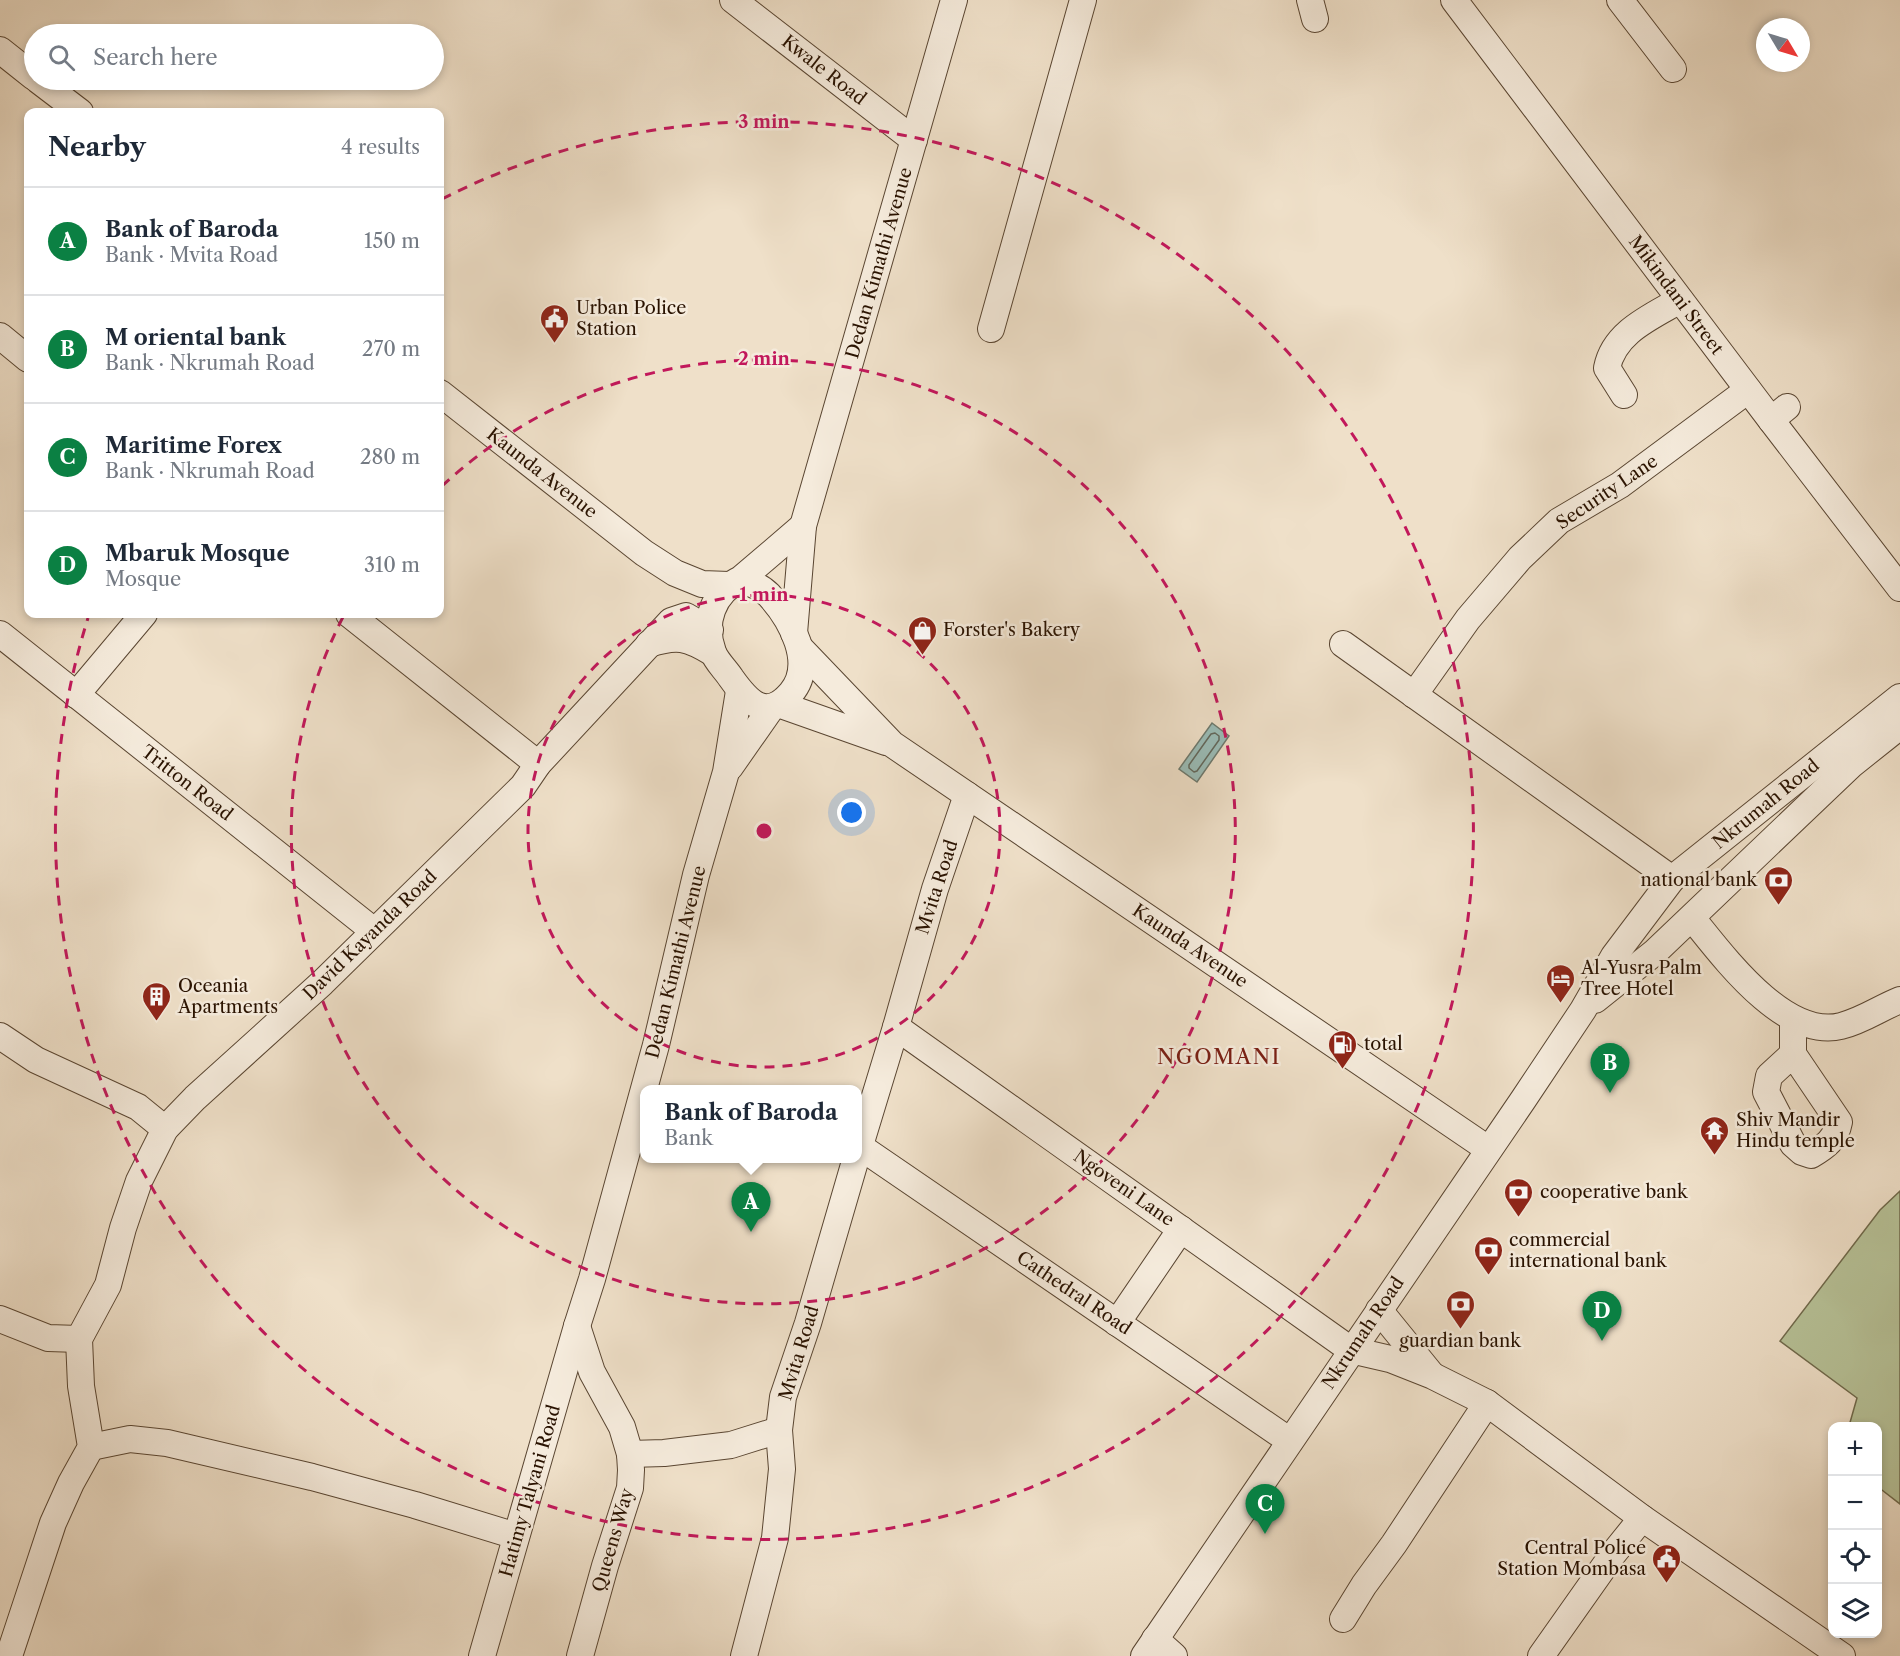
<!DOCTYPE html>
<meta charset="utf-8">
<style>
:root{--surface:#fff;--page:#f6f6f7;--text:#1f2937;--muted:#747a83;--line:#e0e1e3;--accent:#0b8043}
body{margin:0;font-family:"Libre Caslon Text",serif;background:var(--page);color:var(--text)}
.controls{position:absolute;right:18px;bottom:18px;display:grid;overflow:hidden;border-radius:12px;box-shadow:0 3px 9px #0003}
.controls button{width:54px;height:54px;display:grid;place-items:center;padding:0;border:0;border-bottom:2px solid var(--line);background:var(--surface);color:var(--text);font:30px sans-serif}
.compass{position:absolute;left:1756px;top:18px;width:54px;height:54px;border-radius:50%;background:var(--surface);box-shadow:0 3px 9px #0003;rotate:128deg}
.you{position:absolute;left:852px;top:813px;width:21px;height:21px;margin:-15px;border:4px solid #fff;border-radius:50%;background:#1a73e8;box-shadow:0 0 0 9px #1a73e833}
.badge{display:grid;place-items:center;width:39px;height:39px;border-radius:50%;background:var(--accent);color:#fff;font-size:20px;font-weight:700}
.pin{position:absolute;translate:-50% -50px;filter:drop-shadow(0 2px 3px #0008)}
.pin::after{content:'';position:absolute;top:32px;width:21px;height:18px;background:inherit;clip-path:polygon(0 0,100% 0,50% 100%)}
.popup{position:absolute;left:640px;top:1085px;width:222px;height:78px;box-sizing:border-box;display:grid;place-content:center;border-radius:12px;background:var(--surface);filter:drop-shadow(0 2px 4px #0005);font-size:20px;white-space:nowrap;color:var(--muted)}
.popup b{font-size:22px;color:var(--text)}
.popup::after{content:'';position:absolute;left:50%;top:100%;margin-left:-12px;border:12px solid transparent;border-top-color:var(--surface)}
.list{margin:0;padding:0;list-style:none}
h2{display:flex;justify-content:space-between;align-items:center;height:78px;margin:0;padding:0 24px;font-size:26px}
h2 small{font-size:20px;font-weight:400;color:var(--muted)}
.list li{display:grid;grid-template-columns:39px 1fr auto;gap:18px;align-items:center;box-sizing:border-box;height:108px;padding:0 24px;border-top:2px solid var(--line)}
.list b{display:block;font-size:22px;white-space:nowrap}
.list p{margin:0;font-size:20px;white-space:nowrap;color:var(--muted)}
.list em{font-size:20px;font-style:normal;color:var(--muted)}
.icon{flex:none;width:33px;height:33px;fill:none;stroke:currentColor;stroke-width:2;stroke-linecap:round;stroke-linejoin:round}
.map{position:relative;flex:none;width:1900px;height:1656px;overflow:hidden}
.search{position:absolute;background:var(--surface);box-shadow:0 3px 9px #0003;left:24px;top:24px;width:420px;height:66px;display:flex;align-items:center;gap:15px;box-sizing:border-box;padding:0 21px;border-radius:33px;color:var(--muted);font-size:22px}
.panel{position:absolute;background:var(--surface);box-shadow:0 3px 9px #0003;left:24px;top:108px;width:420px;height:510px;border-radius:12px}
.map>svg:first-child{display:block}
.green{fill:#b7c298;stroke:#706a4c;stroke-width:1.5}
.water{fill:#9abdb8;stroke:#6d796e;stroke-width:1.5}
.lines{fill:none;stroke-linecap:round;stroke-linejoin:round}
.shore{stroke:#62685c;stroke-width:1.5}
.minor-casing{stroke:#5a4632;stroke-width:28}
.minor{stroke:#f5ebdc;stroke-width:26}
.ring{fill:none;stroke:#c2185b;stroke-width:3;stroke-dasharray:10 8}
.labels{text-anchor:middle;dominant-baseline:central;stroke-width:5;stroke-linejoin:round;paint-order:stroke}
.street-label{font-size:18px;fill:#291200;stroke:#f5ebdc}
.poi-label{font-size:18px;fill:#291200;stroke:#f5ebdc;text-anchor:start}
.quarter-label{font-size:21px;letter-spacing:1.5px;fill:#7a1f14;stroke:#f5ebdc}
.centre{fill:#c2185b;stroke:#f5ebdc;stroke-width:3}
.ring-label{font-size:18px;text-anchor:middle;font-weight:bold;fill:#c2185b;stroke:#f5ebdc;stroke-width:5;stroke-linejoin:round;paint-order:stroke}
</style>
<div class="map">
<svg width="1900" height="1656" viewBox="0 0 1900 1656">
<rect width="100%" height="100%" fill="#efe0c9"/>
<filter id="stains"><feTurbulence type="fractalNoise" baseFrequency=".00333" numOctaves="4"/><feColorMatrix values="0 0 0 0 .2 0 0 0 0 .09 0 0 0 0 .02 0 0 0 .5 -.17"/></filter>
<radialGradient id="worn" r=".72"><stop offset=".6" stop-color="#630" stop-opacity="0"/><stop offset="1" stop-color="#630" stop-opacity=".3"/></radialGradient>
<!-- green -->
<path class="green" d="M 1900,1191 L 1900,1504 L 1878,1487 L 1878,1426 L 1849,1426 L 1857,1398 L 1780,1341 L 1880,1210 Z"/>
<!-- water -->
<path class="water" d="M 1212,723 L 1229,736 L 1197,782 L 1179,769 Z"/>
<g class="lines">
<!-- shore -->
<path class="shore" d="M 1215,733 L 1219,736 L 1219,740 L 1197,771 L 1194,772 L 1189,768 L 1189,765 L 1211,734 Z"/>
<defs>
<g id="minor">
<path d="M 733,0 L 914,140"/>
<path d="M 1310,0 L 1315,19"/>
<path d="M 1454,0 L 1771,420 L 1900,588"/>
<path d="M 1620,0 L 1673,69"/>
<path d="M 0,50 L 34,77"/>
<path d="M 38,80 L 80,112"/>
<path d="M 991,329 L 1083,0"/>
<path d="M 0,336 L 28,359"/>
<path d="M 440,393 L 644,553 L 675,573 L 702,584 L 729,585"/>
<path d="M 1624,395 L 1607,368 C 1614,332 1651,317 1680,300"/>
<path d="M 1771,420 L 1787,407"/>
<path d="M 741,579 C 751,583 761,587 769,595 C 791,619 816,664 791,693 C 766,722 748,702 731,678 C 726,670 716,661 713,652 C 702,623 713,592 741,579 L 803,526"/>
<path d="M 349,614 L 538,764"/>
<path d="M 794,633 L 803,526 L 954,0"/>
<path d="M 0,634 L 374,931"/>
<path d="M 649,644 C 677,635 687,637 713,653"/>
<path d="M 1343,644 L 1672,879"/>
<path d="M 801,649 L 892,744 L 1488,1149"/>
<path d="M 76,695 L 144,614"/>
<path d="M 1414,695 L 1468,619 L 1520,558 L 1559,521 L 1620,485 L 1748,390"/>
<path d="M 781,705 L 886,742"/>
<path d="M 730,767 L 772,707"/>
<path d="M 1692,918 C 1723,956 1784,1040 1841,1026 C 1862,1021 1880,1008 1900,1000"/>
<path d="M 1595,1000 L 1655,952 L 1851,765 L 1900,726"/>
<path d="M 1793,1020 L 1793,1054 L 1839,1122 C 1836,1139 1825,1147 1811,1155 L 1802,1152 L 1793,1144 L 1766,1092 L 1769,1076 L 1793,1054"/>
<path d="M 896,1027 L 1351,1350 L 1390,1359 L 1433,1376 L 1487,1403 L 1642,1518 L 1842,1656"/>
<path d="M 0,1036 L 36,1060 L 138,1107 L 165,1129"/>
<path d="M 859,1146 L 1290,1441"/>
<path d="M 858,1152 L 896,1027 L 935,889 L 967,795"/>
<path d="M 1379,1310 L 1431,1374"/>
<path d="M 0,1319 L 48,1338 L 79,1339"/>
<path d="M 1117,1323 L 1181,1229"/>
<path d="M 577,1326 L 592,1372 L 622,1427 L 630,1454 L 631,1470 L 630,1488 L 605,1566 L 580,1656"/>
<path d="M 91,1447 L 130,1439 L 167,1443 L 312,1477 L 415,1505 L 516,1536"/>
<path d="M 630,1454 L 664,1453 L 731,1445 L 779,1430"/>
<path d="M 1343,1619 L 1364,1585 L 1394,1544 L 1487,1403"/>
<path d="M 1155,1639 L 1174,1656"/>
<path d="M 9,1656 L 53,1523 L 71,1483 L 91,1447 L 81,1386 L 79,1339 L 108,1285 L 123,1228 L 139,1181 L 165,1129 L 195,1098 L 322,983 L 523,786 L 538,764 L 671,621 L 686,616 L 710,630"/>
<path d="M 482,1656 L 577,1326 L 592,1279 L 656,1045 L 696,875 L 726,772 L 739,691"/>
<path d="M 744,1656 L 775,1538 L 782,1469 L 779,1430 L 783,1397 L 808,1323 L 856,1158"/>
<path d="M 1144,1656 L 1523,1100 L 1583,1010 L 1614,956 L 1672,879 L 1900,697"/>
<path d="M 1541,1656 L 1613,1554 L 1642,1518"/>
</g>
</defs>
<!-- minor casing -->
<use href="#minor" class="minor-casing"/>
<!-- minor -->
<use href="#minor" class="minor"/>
</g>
<!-- distance rings -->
<g class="ring">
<circle cx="764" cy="831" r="236"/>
<path d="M442 486A472 472 0 1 1 343 617"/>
<path d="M442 199A709 709 0 1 1 88 618"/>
</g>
<!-- icons -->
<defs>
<symbol id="civic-pin" viewBox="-11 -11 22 30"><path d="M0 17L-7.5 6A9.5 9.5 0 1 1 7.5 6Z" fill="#8f2418" stroke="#f5ebdc"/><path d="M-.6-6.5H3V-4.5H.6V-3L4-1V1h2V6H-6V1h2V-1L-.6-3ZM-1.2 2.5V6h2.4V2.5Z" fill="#fff"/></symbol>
<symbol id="shop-pin" viewBox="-11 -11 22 30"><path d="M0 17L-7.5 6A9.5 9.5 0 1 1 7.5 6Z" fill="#8f2418" stroke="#f5ebdc"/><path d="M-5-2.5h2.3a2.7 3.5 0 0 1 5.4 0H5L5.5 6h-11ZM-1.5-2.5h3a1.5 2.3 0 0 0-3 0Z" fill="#fff"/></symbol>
<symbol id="bank-pin" viewBox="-11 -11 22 30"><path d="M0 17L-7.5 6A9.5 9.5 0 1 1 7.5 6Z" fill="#8f2418" stroke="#f5ebdc"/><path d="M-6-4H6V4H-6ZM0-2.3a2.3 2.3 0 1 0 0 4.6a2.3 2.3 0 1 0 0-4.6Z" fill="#fff"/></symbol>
<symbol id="hotel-pin" viewBox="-11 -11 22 30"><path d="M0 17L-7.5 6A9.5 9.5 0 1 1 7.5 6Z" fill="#8f2418" stroke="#f5ebdc"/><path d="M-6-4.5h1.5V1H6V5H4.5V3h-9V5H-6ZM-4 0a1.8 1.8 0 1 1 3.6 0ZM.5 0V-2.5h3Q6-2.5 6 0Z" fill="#fff"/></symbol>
<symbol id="building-pin" viewBox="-11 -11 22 30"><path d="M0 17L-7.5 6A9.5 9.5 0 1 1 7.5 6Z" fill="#8f2418" stroke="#f5ebdc"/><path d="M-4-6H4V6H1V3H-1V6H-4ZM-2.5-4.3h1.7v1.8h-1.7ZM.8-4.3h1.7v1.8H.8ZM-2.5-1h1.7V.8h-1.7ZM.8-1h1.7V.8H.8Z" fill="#fff"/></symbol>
<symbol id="fuel-pin" viewBox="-11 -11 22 30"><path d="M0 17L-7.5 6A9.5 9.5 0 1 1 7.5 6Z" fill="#8f2418" stroke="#f5ebdc"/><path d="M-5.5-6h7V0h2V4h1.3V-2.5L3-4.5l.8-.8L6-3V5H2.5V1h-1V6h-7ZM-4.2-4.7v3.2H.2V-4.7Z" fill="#fff"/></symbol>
<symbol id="temple-pin" viewBox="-11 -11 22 30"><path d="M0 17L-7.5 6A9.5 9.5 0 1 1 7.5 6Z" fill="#8f2418" stroke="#f5ebdc"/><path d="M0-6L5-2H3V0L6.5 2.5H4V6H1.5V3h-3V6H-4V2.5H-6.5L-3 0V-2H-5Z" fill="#fff"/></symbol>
</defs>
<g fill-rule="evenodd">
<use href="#civic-pin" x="538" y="302" width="33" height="45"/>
<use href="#shop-pin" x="906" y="614" width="33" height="45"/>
<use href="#bank-pin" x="1762" y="864" width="33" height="45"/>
<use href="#hotel-pin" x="1544" y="962" width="33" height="45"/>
<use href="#building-pin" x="140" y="980" width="33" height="45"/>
<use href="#fuel-pin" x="1326" y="1028" width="33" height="45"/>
<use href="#temple-pin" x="1698" y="1114" width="33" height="45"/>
<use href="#bank-pin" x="1502" y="1176" width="33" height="45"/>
<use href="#bank-pin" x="1472" y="1234" width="33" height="45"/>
<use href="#bank-pin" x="1444" y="1288" width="33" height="45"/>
<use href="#civic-pin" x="1650" y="1542" width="33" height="45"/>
</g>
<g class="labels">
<!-- street labels -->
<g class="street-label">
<text transform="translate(824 70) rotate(38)">Kwale Road</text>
<text transform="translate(879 263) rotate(-74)">Dedan Kimathi Avenue</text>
<text transform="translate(1676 295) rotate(53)">Mikindani Street</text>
<text transform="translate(542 473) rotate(38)">Kaunda Avenue</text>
<text transform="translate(1607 492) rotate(-34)">Security Lane</text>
<text transform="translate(187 783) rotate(38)">Tritton Road</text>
<text transform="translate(1766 804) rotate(-39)">Nkrumah Road</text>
<text transform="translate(937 887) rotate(-72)">Mvita Road</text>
<text transform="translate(370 935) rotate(-44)">David Kayanda Road</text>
<text transform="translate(1190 946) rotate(34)">Kaunda Avenue</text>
<text transform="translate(676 962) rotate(-76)">Dedan Kimathi Avenue</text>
<text transform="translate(1124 1188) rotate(35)">Ngoveni Lane</text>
<text transform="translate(1074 1293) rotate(34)">Cathedral Road</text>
<text transform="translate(1363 1333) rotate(-56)">Nkrumah Road</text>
<text transform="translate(799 1353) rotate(-73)">Mvita Road</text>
<text transform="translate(530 1491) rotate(-74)">Hatimy Talyani Road</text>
<text transform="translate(613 1540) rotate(-74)">Queens Way</text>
</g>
<!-- poi labels -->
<g class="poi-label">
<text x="576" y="308">Urban Police<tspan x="576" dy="21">Station</tspan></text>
<text x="943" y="630">Forster's Bakery</text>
<text x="1757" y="880" text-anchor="end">national bank</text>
<text x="1581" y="968">Al-Yusra Palm<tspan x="1581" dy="21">Tree Hotel</tspan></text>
<text x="178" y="986">Oceania<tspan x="178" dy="21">Apartments</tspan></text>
<text x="1364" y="1044">total</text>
<text x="1736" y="1120">Shiv Mandir<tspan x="1736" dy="21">Hindu temple</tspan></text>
<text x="1540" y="1192">cooperative bank</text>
<text x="1509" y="1240">commercial<tspan x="1509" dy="21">international bank</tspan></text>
<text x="1460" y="1341" text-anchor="middle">guardian bank</text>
<text x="1646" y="1548" text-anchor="end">Central Police<tspan x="1646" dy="21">Station Mombasa</tspan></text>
</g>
<!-- quarter labels -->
<g class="quarter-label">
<text x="1219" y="1056">NGOMANI</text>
</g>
</g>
<circle cx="764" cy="831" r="9" class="centre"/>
<g class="ring-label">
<text x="764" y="128">3 min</text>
<text x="764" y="365">2 min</text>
<text x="764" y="601">1 min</text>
</g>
<rect width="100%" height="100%" filter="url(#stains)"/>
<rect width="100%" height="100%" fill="url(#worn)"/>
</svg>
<div class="controls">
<button>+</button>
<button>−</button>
<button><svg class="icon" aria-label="locate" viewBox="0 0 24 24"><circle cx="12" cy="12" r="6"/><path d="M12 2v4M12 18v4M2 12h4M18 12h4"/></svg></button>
<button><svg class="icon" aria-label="layers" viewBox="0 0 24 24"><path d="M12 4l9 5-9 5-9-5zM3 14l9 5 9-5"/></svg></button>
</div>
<svg class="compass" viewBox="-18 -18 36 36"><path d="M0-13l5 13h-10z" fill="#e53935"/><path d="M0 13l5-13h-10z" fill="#747a83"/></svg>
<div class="you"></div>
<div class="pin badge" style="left:751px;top:1232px">A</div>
<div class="popup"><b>Bank of Baroda</b>Bank</div>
<div class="pin badge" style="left:1610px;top:1093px">B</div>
<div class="pin badge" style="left:1265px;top:1534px">C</div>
<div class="pin badge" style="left:1602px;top:1341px">D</div>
<div class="search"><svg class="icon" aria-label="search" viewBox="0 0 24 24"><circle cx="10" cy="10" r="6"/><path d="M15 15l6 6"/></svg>Search here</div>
<section class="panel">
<h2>Nearby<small>4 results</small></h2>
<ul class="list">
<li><span class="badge">A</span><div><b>Bank of Baroda</b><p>Bank · Mvita Road</p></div><em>150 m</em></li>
<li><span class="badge">B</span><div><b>M oriental bank</b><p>Bank · Nkrumah Road</p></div><em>270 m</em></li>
<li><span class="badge">C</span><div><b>Maritime Forex</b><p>Bank · Nkrumah Road</p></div><em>280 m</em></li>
<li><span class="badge">D</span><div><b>Mbaruk Mosque</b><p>Mosque</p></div><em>310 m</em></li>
</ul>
</section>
</div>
